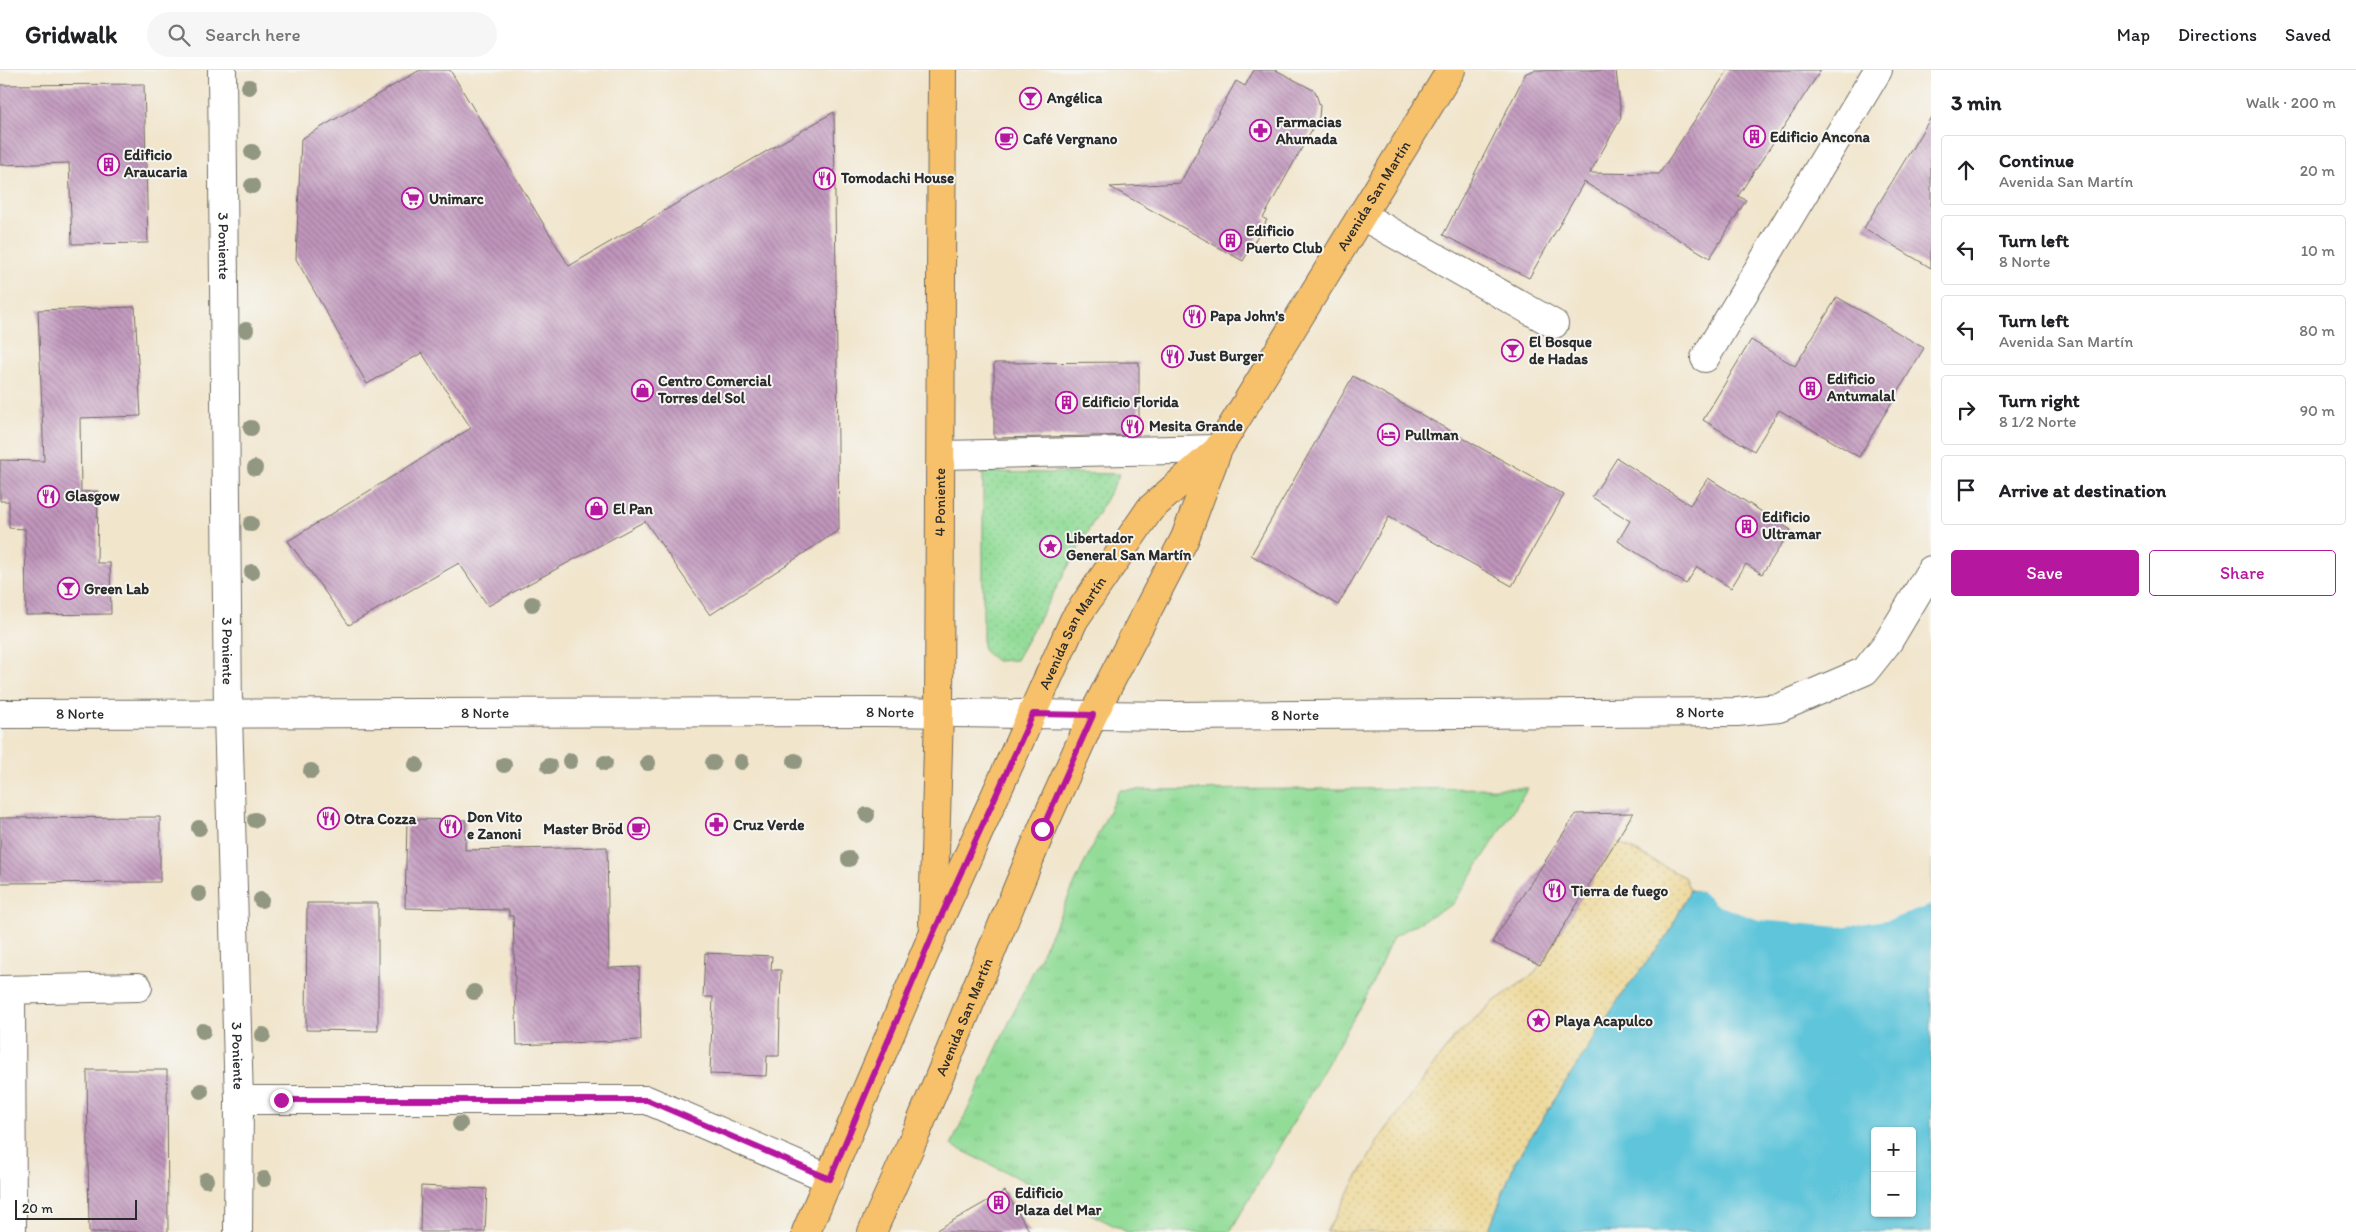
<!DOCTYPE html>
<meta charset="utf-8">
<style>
:root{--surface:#fff;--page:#f6f6f6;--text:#202124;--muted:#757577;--line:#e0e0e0;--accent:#b5179e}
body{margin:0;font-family:Itim,sans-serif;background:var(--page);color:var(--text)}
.controls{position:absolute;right:15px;bottom:15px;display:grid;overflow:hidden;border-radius:5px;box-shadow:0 1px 4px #0004}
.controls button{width:45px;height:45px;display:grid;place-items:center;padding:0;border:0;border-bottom:1px solid var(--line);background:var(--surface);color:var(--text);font:25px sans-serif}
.scale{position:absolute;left:15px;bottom:12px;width:122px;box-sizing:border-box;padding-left:5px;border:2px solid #2b2b2b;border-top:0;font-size:14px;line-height:18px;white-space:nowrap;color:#2b2b2b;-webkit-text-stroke:4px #f6f6f2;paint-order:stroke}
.stop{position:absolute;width:15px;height:15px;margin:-11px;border:4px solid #b5179e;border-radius:50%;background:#fff}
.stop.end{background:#b5179e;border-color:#fff;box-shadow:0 1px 5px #0008}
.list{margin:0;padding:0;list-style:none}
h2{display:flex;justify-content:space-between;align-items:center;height:65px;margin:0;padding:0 20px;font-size:21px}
h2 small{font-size:16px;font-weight:400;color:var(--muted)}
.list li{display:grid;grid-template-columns:32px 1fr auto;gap:15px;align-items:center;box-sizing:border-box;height:70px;margin:0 10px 10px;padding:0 10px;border:1px solid var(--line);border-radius:5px}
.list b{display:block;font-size:19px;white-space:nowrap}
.list p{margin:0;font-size:16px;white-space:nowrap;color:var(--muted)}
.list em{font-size:16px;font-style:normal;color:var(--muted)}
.actions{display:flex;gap:10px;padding:15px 20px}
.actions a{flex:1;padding:11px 0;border:1px solid var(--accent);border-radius:5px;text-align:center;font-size:18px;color:var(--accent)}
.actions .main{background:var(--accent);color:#fff}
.icon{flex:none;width:28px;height:28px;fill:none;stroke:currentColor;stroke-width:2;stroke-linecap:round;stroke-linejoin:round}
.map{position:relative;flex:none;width:1931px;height:1162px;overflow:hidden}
header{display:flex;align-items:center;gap:30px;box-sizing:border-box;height:70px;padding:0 25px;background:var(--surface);border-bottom:1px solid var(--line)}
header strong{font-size:24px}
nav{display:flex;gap:28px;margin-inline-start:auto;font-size:18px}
.search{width:350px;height:45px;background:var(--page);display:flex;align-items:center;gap:12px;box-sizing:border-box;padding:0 18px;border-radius:28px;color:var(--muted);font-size:19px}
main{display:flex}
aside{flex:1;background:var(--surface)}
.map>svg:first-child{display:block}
.grass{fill:url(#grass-dots);stroke:#5e8461}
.sand{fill:url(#sand-dots);stroke:#8c8264}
.park{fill:url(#park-tufts);stroke:#5e8461}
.water{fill:#5ec5da;stroke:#447882;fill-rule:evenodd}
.pier{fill:#f1e5cc}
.building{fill:url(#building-back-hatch)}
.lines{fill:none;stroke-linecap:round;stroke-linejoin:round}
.minor-casing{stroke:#706c63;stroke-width:30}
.major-casing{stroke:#706c63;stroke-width:30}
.minor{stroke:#fff;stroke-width:28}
.major{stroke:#f7c06b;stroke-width:28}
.tree{fill:#929782}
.route{stroke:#b5179e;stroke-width:6}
.labels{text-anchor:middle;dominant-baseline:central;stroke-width:4;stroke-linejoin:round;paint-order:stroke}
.poi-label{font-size:15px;font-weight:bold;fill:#2b2b2b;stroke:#f6f6f2;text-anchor:start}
.street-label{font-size:15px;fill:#2b2b2b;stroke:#f6f6f2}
</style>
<header>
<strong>Gridwalk</strong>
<div class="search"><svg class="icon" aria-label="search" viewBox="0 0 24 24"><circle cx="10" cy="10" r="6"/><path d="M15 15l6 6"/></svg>Search here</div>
<nav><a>Map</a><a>Directions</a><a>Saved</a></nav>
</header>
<main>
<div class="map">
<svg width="1931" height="1162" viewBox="0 0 1931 1162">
<defs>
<pattern id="grass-dots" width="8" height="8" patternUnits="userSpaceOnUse" patternTransform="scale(1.25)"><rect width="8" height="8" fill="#92dc97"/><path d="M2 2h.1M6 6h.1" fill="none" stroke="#7ebd82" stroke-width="1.8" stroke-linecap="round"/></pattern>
<pattern id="sand-dots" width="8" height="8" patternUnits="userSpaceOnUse" patternTransform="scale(1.25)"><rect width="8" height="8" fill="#eeda9e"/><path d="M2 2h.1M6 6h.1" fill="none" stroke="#cb8" stroke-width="1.8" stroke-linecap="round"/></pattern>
<pattern id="park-tufts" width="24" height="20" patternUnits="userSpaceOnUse" patternTransform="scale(1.25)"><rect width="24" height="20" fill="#92dc97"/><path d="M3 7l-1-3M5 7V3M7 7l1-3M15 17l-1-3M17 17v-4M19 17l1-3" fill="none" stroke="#7ebd82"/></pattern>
<pattern id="building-back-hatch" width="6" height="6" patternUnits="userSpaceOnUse" patternTransform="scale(1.25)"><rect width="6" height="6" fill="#c095bc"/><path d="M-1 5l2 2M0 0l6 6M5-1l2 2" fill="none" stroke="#9c7a99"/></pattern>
</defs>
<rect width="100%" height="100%" fill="#f6f6f2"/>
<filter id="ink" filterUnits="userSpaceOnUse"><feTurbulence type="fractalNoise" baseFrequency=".02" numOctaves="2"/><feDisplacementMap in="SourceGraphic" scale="10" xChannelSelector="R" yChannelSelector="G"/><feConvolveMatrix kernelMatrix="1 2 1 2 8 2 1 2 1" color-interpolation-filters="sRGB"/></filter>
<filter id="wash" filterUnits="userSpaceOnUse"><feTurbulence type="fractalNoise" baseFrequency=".0096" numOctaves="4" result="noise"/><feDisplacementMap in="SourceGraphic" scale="20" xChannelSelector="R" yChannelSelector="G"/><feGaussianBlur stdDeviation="1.12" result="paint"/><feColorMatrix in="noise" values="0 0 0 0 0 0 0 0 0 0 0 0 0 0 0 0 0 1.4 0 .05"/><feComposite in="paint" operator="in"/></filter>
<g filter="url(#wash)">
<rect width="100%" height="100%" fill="#f1e5cc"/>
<!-- grass -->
<path class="grass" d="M 983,402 L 1120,404 L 1016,590 L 996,591 L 983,580 Z"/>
<!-- sand -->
<path class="sand" d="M 1616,771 L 1684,807 L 1690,820 L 1668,865 L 1622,924 L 1515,1092 L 1488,1162 L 1326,1162 L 1380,1068 L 1453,969 L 1492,933 L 1535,903 Z"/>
<!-- park -->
<path class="park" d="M 1528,718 L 1453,834 L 1393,867 L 1367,925 L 1230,1162 L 1127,1162 L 951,1075 L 1119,720 Z"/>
<!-- water -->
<path class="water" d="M 1931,790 L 1931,1162 L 1488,1162 L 1515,1092 L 1622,924 L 1668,865 L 1690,820 L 1779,833 L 1841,835 L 1917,805 ZM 1875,1061 L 1912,1061 L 1912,1143 L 1875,1143 Z"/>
<!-- pier -->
<path class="pier" d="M 1931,787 L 1931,835 L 1892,849 L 1840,857 L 1759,850 L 1717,835 L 1698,819 L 1779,831 L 1841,832 L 1916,803 Z"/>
<g id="blocks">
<!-- building -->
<g class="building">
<path d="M 420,0 L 450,0 L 569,196 L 834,42 L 839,460 L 710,545 L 645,451 L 488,536 L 459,493 L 349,555 L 288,471 L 471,358 L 422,283 L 367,314 L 296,189 L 301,69 Z"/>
<path d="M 1254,0 L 1276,0 L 1315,21 L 1320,36 L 1319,47 L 1263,148 L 1267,150 L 1243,191 L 1110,117 L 1180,113 L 1236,11 L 1245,16 Z"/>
<path d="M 1535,0 L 1616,0 L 1621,48 L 1590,103 L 1659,104 L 1728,0 L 1821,0 L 1738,126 L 1746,130 L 1710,188 L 1584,112 L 1529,208 L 1443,165 L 1526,3 Z"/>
<path d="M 144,14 L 148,173 L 72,174 L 69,93 L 0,95 L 0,15 Z"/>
<path d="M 1931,47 L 1931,198 L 1864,158 Z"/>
<path d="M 1837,227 L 1924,278 L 1859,387 L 1779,340 L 1754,381 L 1703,350 L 1751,270 L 1795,296 Z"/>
<path d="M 135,237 L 141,346 L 80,348 L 81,422 L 98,421 L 97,493 L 110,493 L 111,544 L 26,545 L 25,459 L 9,458 L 9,431 L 0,431 L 0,390 L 44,391 L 38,240 Z"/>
<path d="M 1139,292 L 1139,365 L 994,368 L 994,293 Z"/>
<path d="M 1353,306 L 1564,425 L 1512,516 L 1389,447 L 1338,535 L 1251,485 Z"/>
<path d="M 1617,388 L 1690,435 L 1708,408 L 1791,460 L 1762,504 L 1746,494 L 1731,518 L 1697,497 L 1686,514 L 1618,471 L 1630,451 L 1592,427 Z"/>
<path d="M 1633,743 L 1540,895 L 1492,872 L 1576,744 Z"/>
<path d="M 160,747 L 160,812 L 0,813 L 0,748 Z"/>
<path d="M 407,749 L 466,750 L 465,780 L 607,777 L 609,898 L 639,897 L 641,970 L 517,975 L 513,846 L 509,846 L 509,840 L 405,838 Z"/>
<path d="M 307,833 L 378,833 L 378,961 L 306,960 Z"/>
<path d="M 705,883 L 772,886 L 771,900 L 781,900 L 779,986 L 767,986 L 766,1006 L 710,1004 L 713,927 L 703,927 Z"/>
<path d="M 87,1000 L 167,1000 L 168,1162 L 89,1162 Z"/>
<path d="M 421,1116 L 487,1119 L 485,1162 L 420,1162 Z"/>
<path d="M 1005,1121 L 1030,1162 L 933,1162 Z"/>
</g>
</g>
</g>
<g filter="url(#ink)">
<use href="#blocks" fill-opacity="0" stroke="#706c63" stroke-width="1"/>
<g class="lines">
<defs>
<g id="minor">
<path id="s1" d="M 222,0 L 228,644 L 239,1030 L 238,1162"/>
<path d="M 1361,145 L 1554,254"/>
<path d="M 1705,288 L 1878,0"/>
<path d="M 942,385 L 1218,379"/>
<path id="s2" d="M 0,644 L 883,642 L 1170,646 L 1737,642 L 1779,638 L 1865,601 L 1888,572 L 1931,500"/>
<path d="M 0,920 L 138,917"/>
<path d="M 11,920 L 12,1162"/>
<path d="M 239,1030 L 647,1030 L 830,1109"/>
</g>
<g id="major">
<path id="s3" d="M 933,853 L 939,643 L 942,0"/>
<path id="s4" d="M 806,1162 L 933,864 L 1074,550 L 1150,439 L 1215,382"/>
<path id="s5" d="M 872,1162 L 917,1061 L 1042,759 L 1093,645 L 1185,468 L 1218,379 L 1451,0"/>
</g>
</defs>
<!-- minor casing -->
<use href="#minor" class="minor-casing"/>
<!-- major casing -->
<use href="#major" class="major-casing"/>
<!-- minor -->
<use href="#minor" class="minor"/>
<!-- major -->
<use href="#major" class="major"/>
</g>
<!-- trees -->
<g class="tree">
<circle cx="249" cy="17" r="8"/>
<circle cx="252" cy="82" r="8"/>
<circle cx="252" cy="116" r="8"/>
<circle cx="246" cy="260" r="8"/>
<circle cx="251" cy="358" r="8"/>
<circle cx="255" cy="398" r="8"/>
<circle cx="251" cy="454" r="8"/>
<circle cx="252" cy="502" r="8"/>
<circle cx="532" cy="534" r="8"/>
<circle cx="570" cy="691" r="8"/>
<circle cx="795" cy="691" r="8"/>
<circle cx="741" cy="692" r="8"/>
<circle cx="605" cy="693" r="8"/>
<circle cx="648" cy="693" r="8"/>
<circle cx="713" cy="693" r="8"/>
<circle cx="416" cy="695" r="8"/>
<circle cx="504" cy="695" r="8"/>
<circle cx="549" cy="696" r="8"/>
<circle cx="311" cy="701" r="8"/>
<circle cx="867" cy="745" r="8"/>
<circle cx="255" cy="750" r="8"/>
<circle cx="199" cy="758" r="8"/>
<circle cx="849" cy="789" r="8"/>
<circle cx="199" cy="824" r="8"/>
<circle cx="261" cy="830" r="8"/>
<circle cx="474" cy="922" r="8"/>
<circle cx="203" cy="961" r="8"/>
<circle cx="263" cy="965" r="8"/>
<circle cx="201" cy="1021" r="8"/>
<circle cx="460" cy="1054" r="8"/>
<circle cx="264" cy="1109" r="8"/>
<circle cx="206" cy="1110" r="8"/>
</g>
</g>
<g class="lines" filter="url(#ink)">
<!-- route -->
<path class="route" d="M 281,1030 L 647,1030 L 830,1109 L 933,864 L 1033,644 L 1093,645 L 1042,759"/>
</g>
<!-- icons -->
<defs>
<symbol id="bar-ring" viewBox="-11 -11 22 22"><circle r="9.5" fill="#f6f6f2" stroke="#b5179e" stroke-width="1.5"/><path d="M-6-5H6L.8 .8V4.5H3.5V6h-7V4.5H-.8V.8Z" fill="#b5179e"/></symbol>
<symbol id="pharmacy-ring" viewBox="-11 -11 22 22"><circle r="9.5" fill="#f6f6f2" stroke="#b5179e" stroke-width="1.5"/><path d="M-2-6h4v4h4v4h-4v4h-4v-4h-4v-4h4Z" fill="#b5179e"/></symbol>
<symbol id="building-ring" viewBox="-11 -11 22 22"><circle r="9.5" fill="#f6f6f2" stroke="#b5179e" stroke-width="1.5"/><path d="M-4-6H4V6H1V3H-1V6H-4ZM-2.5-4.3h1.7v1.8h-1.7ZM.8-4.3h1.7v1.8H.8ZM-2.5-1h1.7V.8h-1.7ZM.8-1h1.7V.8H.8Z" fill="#b5179e"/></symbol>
<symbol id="cafe-ring" viewBox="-11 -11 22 22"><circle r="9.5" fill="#f6f6f2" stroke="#b5179e" stroke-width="1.5"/><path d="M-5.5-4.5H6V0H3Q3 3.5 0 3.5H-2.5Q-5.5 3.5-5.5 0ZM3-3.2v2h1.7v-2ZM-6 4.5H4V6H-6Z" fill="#b5179e"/></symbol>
<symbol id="restaurant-ring" viewBox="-11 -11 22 22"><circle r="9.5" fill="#f6f6f2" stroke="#b5179e" stroke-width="1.5"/><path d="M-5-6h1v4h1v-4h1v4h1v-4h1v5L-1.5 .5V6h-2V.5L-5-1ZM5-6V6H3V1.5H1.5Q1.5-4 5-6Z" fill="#b5179e"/></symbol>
<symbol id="supermarket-ring" viewBox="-11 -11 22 22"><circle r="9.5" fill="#f6f6f2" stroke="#b5179e" stroke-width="1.5"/><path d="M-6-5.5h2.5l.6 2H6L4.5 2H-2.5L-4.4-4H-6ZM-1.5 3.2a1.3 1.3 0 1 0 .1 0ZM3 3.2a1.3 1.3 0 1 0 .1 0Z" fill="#b5179e"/></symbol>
<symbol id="shop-ring" viewBox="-11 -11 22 22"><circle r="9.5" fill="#f6f6f2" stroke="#b5179e" stroke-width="1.5"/><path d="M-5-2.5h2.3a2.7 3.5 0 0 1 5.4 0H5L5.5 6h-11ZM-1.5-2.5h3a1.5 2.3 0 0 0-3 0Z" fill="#b5179e"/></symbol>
<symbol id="hotel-ring" viewBox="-11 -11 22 22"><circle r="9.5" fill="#f6f6f2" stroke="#b5179e" stroke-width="1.5"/><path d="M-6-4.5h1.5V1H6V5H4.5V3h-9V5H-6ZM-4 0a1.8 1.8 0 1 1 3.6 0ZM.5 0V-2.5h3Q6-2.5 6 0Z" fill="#b5179e"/></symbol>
<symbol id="sight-ring" viewBox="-11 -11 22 22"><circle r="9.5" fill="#f6f6f2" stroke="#b5179e" stroke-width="1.5"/><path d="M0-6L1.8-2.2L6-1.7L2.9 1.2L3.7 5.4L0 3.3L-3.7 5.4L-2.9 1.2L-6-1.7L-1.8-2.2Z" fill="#b5179e"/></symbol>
</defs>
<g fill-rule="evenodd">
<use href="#bar-ring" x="1018" y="16" width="25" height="25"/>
<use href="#pharmacy-ring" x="1248" y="48" width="25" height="25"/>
<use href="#building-ring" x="1742" y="54" width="25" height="25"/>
<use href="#cafe-ring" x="994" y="56" width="25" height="25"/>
<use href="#building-ring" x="96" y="82" width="25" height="25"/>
<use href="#restaurant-ring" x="812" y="96" width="25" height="25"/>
<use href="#supermarket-ring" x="400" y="116" width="25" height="25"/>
<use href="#building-ring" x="1218" y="158" width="25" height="25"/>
<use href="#restaurant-ring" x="1182" y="234" width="25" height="25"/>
<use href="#bar-ring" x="1500" y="268" width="25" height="25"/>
<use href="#restaurant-ring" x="1160" y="274" width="25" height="25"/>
<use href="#building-ring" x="1798" y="306" width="25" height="25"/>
<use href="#shop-ring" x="630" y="308" width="25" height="25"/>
<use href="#building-ring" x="1054" y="320" width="25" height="25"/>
<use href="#restaurant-ring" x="1120" y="344" width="25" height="25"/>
<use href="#hotel-ring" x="1376" y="352" width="25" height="25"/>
<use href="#restaurant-ring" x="36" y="414" width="25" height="25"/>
<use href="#shop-ring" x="584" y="426" width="25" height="25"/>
<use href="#building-ring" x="1734" y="444" width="25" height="25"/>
<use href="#sight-ring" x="1038" y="464" width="25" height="25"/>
<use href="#bar-ring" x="56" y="506" width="25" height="25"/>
<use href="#restaurant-ring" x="316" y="736" width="25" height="25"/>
<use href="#pharmacy-ring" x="704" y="742" width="25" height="25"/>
<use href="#restaurant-ring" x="438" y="744" width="25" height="25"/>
<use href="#cafe-ring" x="626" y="746" width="25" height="25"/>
<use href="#restaurant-ring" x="1542" y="808" width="25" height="25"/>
<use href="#sight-ring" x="1526" y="938" width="25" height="25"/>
<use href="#building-ring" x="986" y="1120" width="25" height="25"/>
</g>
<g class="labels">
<!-- poi labels -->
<g class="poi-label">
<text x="1047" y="28">Angélica</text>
<text x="1276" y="52">Farmacias<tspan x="1276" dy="17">Ahumada</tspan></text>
<text x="1770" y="67">Edificio Ancona</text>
<text x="1023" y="69">Café Vergnano</text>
<text x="124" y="85">Edificio<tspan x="124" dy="17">Araucaria</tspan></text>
<text x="841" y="108">Tomodachi House</text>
<text x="429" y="129">Unimarc</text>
<text x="1246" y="161">Edificio<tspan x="1246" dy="17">Puerto Club</tspan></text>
<text x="1210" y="246">Papa John's</text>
<text x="1529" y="272">El Bosque<tspan x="1529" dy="17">de Hadas</tspan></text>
<text x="1188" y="286">Just Burger</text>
<text x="1827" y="309">Edificio<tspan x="1827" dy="17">Antumalal</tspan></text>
<text x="658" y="311">Centro Comercial<tspan x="658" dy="17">Torres del Sol</tspan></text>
<text x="1082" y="332">Edificio Florida</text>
<text x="1149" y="356">Mesita Grande</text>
<text x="1405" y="365">Pullman</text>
<text x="65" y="426">Glasgow</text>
<text x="613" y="439">El Pan</text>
<text x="1762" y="447">Edificio<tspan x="1762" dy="17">Ultramar</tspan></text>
<text x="1066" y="468">Libertador<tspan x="1066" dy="17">General San Martín</tspan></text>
<text x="84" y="519">Green Lab</text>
<text x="467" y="747">Don Vito<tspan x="467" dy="17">e Zanoni</tspan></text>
<text x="344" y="749">Otra Cozza</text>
<text x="733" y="755">Cruz Verde</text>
<text x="623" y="759" text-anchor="end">Master Bröd</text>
<text x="1571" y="821">Tierra de fuego</text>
<text x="1555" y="951">Playa Acapulco</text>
<text x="1015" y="1123">Edificio<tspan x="1015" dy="17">Plaza del Mar</tspan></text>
</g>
<!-- street labels -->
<g class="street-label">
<text stroke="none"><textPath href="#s5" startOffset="1154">Avenida San Martín</textPath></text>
<text stroke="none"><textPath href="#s1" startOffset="176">3 Poniente</textPath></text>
<text stroke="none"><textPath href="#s3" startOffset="421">4 Poniente</textPath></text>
<text stroke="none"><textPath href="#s4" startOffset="656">Avenida San Martín</textPath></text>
<text stroke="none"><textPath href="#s1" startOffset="581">3 Poniente</textPath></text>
<text stroke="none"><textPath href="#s2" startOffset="1700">8 Norte</textPath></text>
<text stroke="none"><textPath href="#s2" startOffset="485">8 Norte</textPath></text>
<text stroke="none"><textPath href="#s2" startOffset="890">8 Norte</textPath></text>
<text stroke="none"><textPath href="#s2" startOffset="80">8 Norte</textPath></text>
<text stroke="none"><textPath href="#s2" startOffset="1295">8 Norte</textPath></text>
<text stroke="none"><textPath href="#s5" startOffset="234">Avenida San Martín</textPath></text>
<text stroke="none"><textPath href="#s1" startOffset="986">3 Poniente</textPath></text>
</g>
</g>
</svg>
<div class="controls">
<button>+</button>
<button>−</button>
</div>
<div class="scale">20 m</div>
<div class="stop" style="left:1042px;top:759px"></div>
<div class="stop end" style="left:281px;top:1030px"></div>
</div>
<aside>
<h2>3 min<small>Walk · 200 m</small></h2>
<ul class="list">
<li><svg class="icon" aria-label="ahead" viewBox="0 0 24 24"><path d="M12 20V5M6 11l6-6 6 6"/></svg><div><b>Continue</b><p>Avenida San Martín</p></div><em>20 m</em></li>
<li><svg class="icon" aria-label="left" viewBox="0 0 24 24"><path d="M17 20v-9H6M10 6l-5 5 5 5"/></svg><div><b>Turn left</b><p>8 Norte</p></div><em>10 m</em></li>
<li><svg class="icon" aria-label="left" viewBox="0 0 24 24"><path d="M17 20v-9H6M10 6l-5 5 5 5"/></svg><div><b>Turn left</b><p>Avenida San Martín</p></div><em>80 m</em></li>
<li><svg class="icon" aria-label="right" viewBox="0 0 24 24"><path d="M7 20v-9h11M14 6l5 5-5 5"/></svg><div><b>Turn right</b><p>8 1/2 Norte</p></div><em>90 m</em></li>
<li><svg class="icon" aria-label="arrive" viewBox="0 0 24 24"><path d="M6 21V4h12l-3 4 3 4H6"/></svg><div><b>Arrive at destination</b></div></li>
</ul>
<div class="actions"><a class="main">Save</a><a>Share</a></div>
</aside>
</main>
